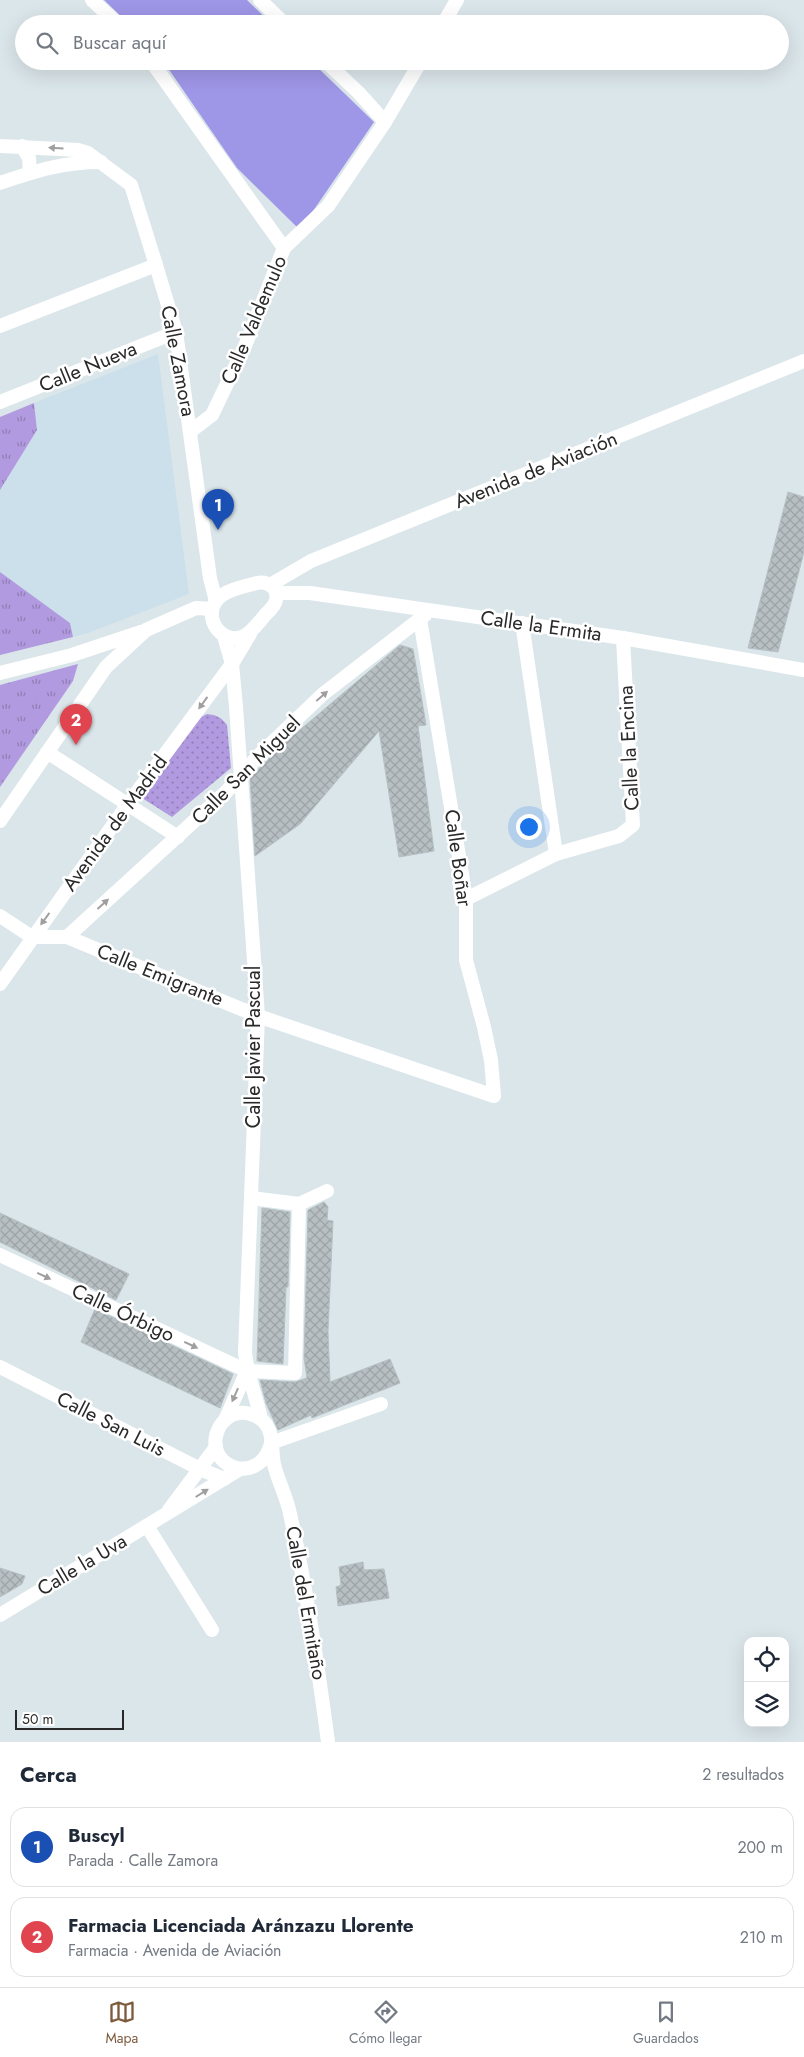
<!DOCTYPE html>
<html lang="es">
<meta charset="utf-8">
<style>
:root{--surface:#fff;--page:#f6f6f7;--text:#1f2937;--muted:#747a83;--line:#e0e1e3;--accent:#7d5a3c}
body{margin:0;font-family:Jost,sans-serif;background:var(--page);color:var(--text)}
.controls{position:absolute;right:15px;bottom:15px;display:grid;overflow:hidden;border-radius:10px;box-shadow:0 5px 20px #0002}
.controls button{width:45px;height:45px;display:grid;place-items:center;padding:0;border:0;border-bottom:1px solid var(--line);background:var(--surface);color:var(--text);font:25px sans-serif}
.scale{position:absolute;left:15px;bottom:12px;width:109px;box-sizing:border-box;padding-left:5px;border:2px solid #292929;border-top:0;font-size:14px;line-height:18px;white-space:nowrap;color:#292929;-webkit-text-stroke:4px #fff;paint-order:stroke}
.you{position:absolute;left:528px;top:826px;width:18px;height:18px;margin:-12px;border:4px solid #fff;border-radius:50%;background:#1a73e8;box-shadow:0 0 0 8px #1a73e833}
.badge{display:grid;place-items:center;width:32px;height:32px;border-radius:50%;background:var(--accent);color:#fff;font-size:16px;font-weight:700}
.pin{position:absolute;translate:-50% -41px;filter:drop-shadow(0 1px 2px #0008)}
.pin::after{content:'';position:absolute;top:26px;width:18px;height:15px;background:inherit;clip-path:polygon(0 0,100% 0,50% 100%)}
.list{margin:0;padding:0;list-style:none}
h2{display:flex;justify-content:space-between;align-items:center;height:65px;margin:0;padding:0 20px;font-size:21px}
h2 small{font-size:16px;font-weight:400;color:var(--muted)}
.list li{display:grid;grid-template-columns:32px 1fr auto;gap:15px;align-items:center;box-sizing:border-box;height:80px;margin:0 10px 10px;padding:0 10px;border:1px solid var(--line);border-radius:15px}
.list b{display:block;font-size:19px;white-space:nowrap}
.list p{margin:0;font-size:16px;white-space:nowrap;color:var(--muted)}
.list em{font-size:16px;font-style:normal;color:var(--muted)}
.icon{flex:none;width:28px;height:28px;fill:none;stroke:currentColor;stroke-width:2;stroke-linecap:round;stroke-linejoin:round}
.map{position:relative;flex:none;width:804px;height:1742px;overflow:hidden}
.search{position:absolute;background:var(--surface);box-shadow:0 5px 20px #0002;left:15px;right:15px;top:15px;height:55px;display:flex;align-items:center;gap:12px;box-sizing:border-box;padding:0 18px;border-radius:28px;color:var(--muted);font-size:19px}
.sheet{height:245px;background:var(--surface)}
nav{display:flex;justify-content:space-around;align-items:center;box-sizing:border-box;height:70px;border-top:1px solid var(--line);background:var(--surface);font-size:14px;color:var(--muted)}
nav a{display:grid;justify-items:center;gap:2px}
nav .on{color:var(--accent)}
.map>svg:first-child{display:block}
.education{fill:#cbe0eb}
.grass{fill:url(#grass-dots)}
.park{fill:url(#park-tufts)}
.pitch{fill:#9e96e6}
.building{fill:url(#building-cross-hatch);stroke:#b5c0c5}
.lines{fill:none;stroke-linecap:round;stroke-linejoin:round}
.minor{stroke:#fff;stroke-width:14}
.oneway{fill:#9f9f9f}
.labels{text-anchor:middle;dominant-baseline:central;stroke-width:5;stroke-linejoin:round;paint-order:stroke}
.street-label{font-size:20px;fill:#292929;stroke:#fff}
</style>
<div class="map">
<svg width="804" height="1742" viewBox="0 0 804 1742">
<defs>
<pattern id="grass-dots" width="8" height="8" patternUnits="userSpaceOnUse" patternTransform="scale(1.25)"><rect width="8" height="8" fill="#b19adf"/><path d="M2 2h.1M6 6h.1" fill="none" stroke="#907eb5" stroke-width="1.8" stroke-linecap="round"/></pattern>
<pattern id="park-tufts" width="24" height="20" patternUnits="userSpaceOnUse" patternTransform="scale(1.25)"><rect width="24" height="20" fill="#b19adf"/><path d="M3 7l-1-3M5 7V3M7 7l1-3M15 17l-1-3M17 17v-4M19 17l1-3" fill="none" stroke="#907eb5"/></pattern>
<pattern id="building-cross-hatch" width="8" height="8" patternUnits="userSpaceOnUse" patternTransform="scale(1.25)"><rect width="8" height="8" fill="#b7bfc3"/><path d="M0 0l8 8M0 8l8-8" fill="none" stroke="#9da4a8"/></pattern>
</defs>
<rect width="100%" height="100%" fill="#dbe6ea"/>
<!-- education -->
<path class="education" d="M 158,354 L 189,594 L 88,633 L 73,637 L 70,623 L 0,572 L 0,490 L 37,430 L 34,403 Z"/>
<!-- grass -->
<path class="grass" d="M 207,714 C 216,715 221,717 227,725 L 231,768 L 172,817 L 142,798 L 199,718 Z"/>
<!-- park -->
<g class="park">
<path d="M 34,403 L 37,430 L 0,490 L 0,417 Z"/>
<path d="M 0,572 L 70,623 L 73,637 L 0,655 Z"/>
<path d="M 78,664 L 73,681 L 0,787 L 0,685 Z"/>
</g>
<!-- pitch -->
<g class="pitch">
<path d="M 104,0 L 247,0 L 272,24 L 129,24 Z"/>
<path d="M 163,61 L 311,61 L 374,122 L 300,230 L 237,168 Z"/>
</g>
<!-- building -->
<g class="building">
<path d="M 788,492 L 804,497 L 804,552 L 778,652 L 748,648 Z"/>
<path d="M 400,645 L 413,649 L 419,683 L 426,725 L 418,726 L 434,851 L 399,857 L 379,731 L 300,824 L 255,856 L 250,778 L 281,746 Z"/>
<path d="M 324,1202 L 328,1207 L 327,1220 L 333,1221 L 328,1332 L 330,1382 L 390,1359 L 400,1383 L 312,1418 L 311,1415 L 278,1430 L 266,1403 L 260,1380 L 295,1382 L 307,1378 L 304,1358 L 308,1210 Z"/>
<path d="M 262,1208 L 290,1212 L 288,1287 L 286,1287 L 283,1364 L 257,1361 Z"/>
<path d="M 0,1213 L 129,1274 L 116,1300 L 0,1242 Z"/>
<path d="M 95,1309 L 233,1374 L 220,1408 L 81,1342 Z"/>
<path d="M 363,1562 L 364,1570 L 384,1569 L 389,1598 L 338,1606 L 336,1587 L 341,1585 L 339,1567 Z"/>
<path d="M 0,1568 L 25,1576 L 22,1584 L 0,1597 Z"/>
</g>
<g class="lines">
<!-- minor -->
<g class="minor">
<path d="M 92,0 L 118,24"/>
<path d="M 260,0 L 285,24"/>
<path d="M 443,24 L 457,0"/>
<path d="M 151,61 L 284,248"/>
<path d="M 325,61 L 358,92 L 385,122"/>
<path d="M 0,146 L 78,150 L 88,153 L 131,185 L 156,265 L 176,332 L 210,578 L 216,601"/>
<path d="M 22,146 L 29,158 L 30,173"/>
<path d="M 0,183 C 35,171 63,162 101,162"/>
<path d="M 0,326 L 156,265"/>
<path d="M 0,402 L 176,332"/>
<path d="M 191,431 L 212,415 L 245,346 L 284,248 L 328,206 L 385,122 L 421,61"/>
<path d="M 257,583 C 267,581 279,587 276,600 C 275,606 269,611 265,615 C 254,629 240,648 221,633 C 216,629 213,624 212,617 C 209,592 239,588 257,583 Z"/>
<path d="M 270,585 L 311,561 L 804,361"/>
<path d="M 276,593 L 310,593 L 623,638 L 804,670"/>
<path d="M 522,623 L 556,854"/>
<path d="M 224,636 L 232,664 L 236,707 L 258,1016 L 245,1352 C 247,1375 256,1396 261,1419"/>
<path d="M 0,673 L 72,655 L 141,632"/>
<path d="M 47,752 L 178,837"/>
<path d="M 0,821 L 106,667 L 146,630 L 196,608 L 212,609"/>
<path d="M 466,899 L 556,854 L 619,836 L 633,825 L 623,638"/>
<path d="M 0,916 L 32,937 L 67,937 L 258,1016 L 494,1096 L 491,1060 L 484,1027 L 466,960 L 466,899 L 420,619"/>
<path d="M 67,937 L 226,792 L 261,753 L 323,694 L 425,615"/>
<path d="M 0,984 L 128,804 L 232,664 L 250,634"/>
<path d="M 251,1198 L 299,1204 L 327,1191"/>
<path d="M 0,1255 L 247,1371 L 295,1373 L 299,1204"/>
<path d="M 0,1367 L 200,1469 L 224,1479"/>
<path d="M 225,1420 L 247,1371"/>
<path d="M 271,1443 C 261,1485 209,1470 216,1436 C 218,1427 224,1419 232,1415 C 245,1409 264,1416 269,1430 C 274,1442 271,1456 275,1468 C 279,1483 287,1498 290,1514 C 307,1589 318,1666 328,1742"/>
<path d="M 271,1443 L 381,1404"/>
<path d="M 169,1510 L 216,1447"/>
<path d="M 147,1526 L 212,1630"/>
<path d="M 0,1615 L 240,1469"/>
</g>
</g>
<!-- one-way arrows -->
<defs><path id="oneway-solid" d="M-6-.8H1V-3.2L6.5 0L1 3.2V.8H-6Z" transform="scale(1.25)"/></defs>
<g class="oneway">
<use href="#oneway-solid" transform="translate(56 148) rotate(-176)"/>
<use href="#oneway-solid" transform="translate(322 696) rotate(-41)"/>
<use href="#oneway-solid" transform="translate(203 703) rotate(126)"/>
<use href="#oneway-solid" transform="translate(103 904) rotate(-42)"/>
<use href="#oneway-solid" transform="translate(45 919) rotate(126)"/>
<use href="#oneway-solid" transform="translate(44 1276) rotate(25)"/>
<use href="#oneway-solid" transform="translate(191 1345) rotate(25)"/>
<use href="#oneway-solid" transform="translate(235 1395) rotate(114)"/>
<use href="#oneway-solid" transform="translate(202 1493) rotate(-32)"/>
</g>
<g class="labels">
<!-- street labels -->
<g class="street-label">
<text transform="translate(254 320) rotate(-67)">Calle Valdemulo</text>
<text transform="translate(178 361) rotate(79)">Calle Zamora</text>
<text transform="translate(88 367) rotate(-22)">Calle Nueva</text>
<text transform="translate(536 470) rotate(-22)">Avenida de Aviación</text>
<text transform="translate(541 626) rotate(8)">Calle la Ermita</text>
<text transform="translate(629 748) rotate(-93)">Calle la Encina</text>
<text transform="translate(246 770) rotate(-45)">Calle San Miguel</text>
<text transform="translate(115 823) rotate(-54)">Avenida de Madrid</text>
<text transform="translate(458 858) rotate(82)">Calle Boñar</text>
<text transform="translate(160 975) rotate(22)">Calle Emigrante</text>
<text transform="translate(253 1047) rotate(-90)">Calle Javier Pascual</text>
<text transform="translate(123 1313) rotate(25)">Calle Órbigo</text>
<text transform="translate(111 1424) rotate(27)">Calle San Luis</text>
<text transform="translate(82 1565) rotate(-31)">Calle la Uva</text>
<text transform="translate(306 1603) rotate(80)">Calle del Ermitaño</text>
</g>
</g>
</svg>
<div class="controls">
<button><svg class="icon" aria-label="locate" viewBox="0 0 24 24"><circle cx="12" cy="12" r="6"/><path d="M12 2v4M12 18v4M2 12h4M18 12h4"/></svg></button>
<button><svg class="icon" aria-label="layers" viewBox="0 0 24 24"><path d="M12 4l9 5-9 5-9-5zM3 14l9 5 9-5"/></svg></button>
</div>
<div class="scale">50 m</div>
<div class="you"></div>
<div class="pin badge" style="left:218px;top:530px;background:#1a4fb4">1</div>
<div class="pin badge" style="left:76px;top:745px;background:#e0444e">2</div>
<div class="search"><svg class="icon" aria-label="search" viewBox="0 0 24 24"><circle cx="10" cy="10" r="6"/><path d="M15 15l6 6"/></svg>Buscar aquí</div>
</div>
<section class="sheet">
<h2>Cerca<small>2 resultados</small></h2>
<ul class="list">
<li><span class="badge" style="background:#1a4fb4">1</span><div><b>Buscyl</b><p>Parada · Calle Zamora</p></div><em>200 m</em></li>
<li><span class="badge" style="background:#e0444e">2</span><div><b>Farmacia Licenciada Aránzazu Llorente</b><p>Farmacia · Avenida de Aviación</p></div><em>210 m</em></li>
</ul>
</section>
<nav>
<a class="on"><svg class="icon" aria-label="map" viewBox="0 0 24 24"><path d="M3 6l6-2 6 2 6-2v14l-6 2-6-2-6 2zM9 4v14M15 6v14"/></svg>Mapa</a>
<a><svg class="icon" aria-label="directions" viewBox="0 0 24 24"><path d="M12 3l9 9-9 9-9-9zM9 14v-3h6M13 9l2 2-2 2"/></svg>Cómo llegar</a>
<a><svg class="icon" aria-label="saved" viewBox="0 0 24 24"><path d="M7 4h10v16l-5-4-5 4z"/></svg>Guardados</a>
</nav>
